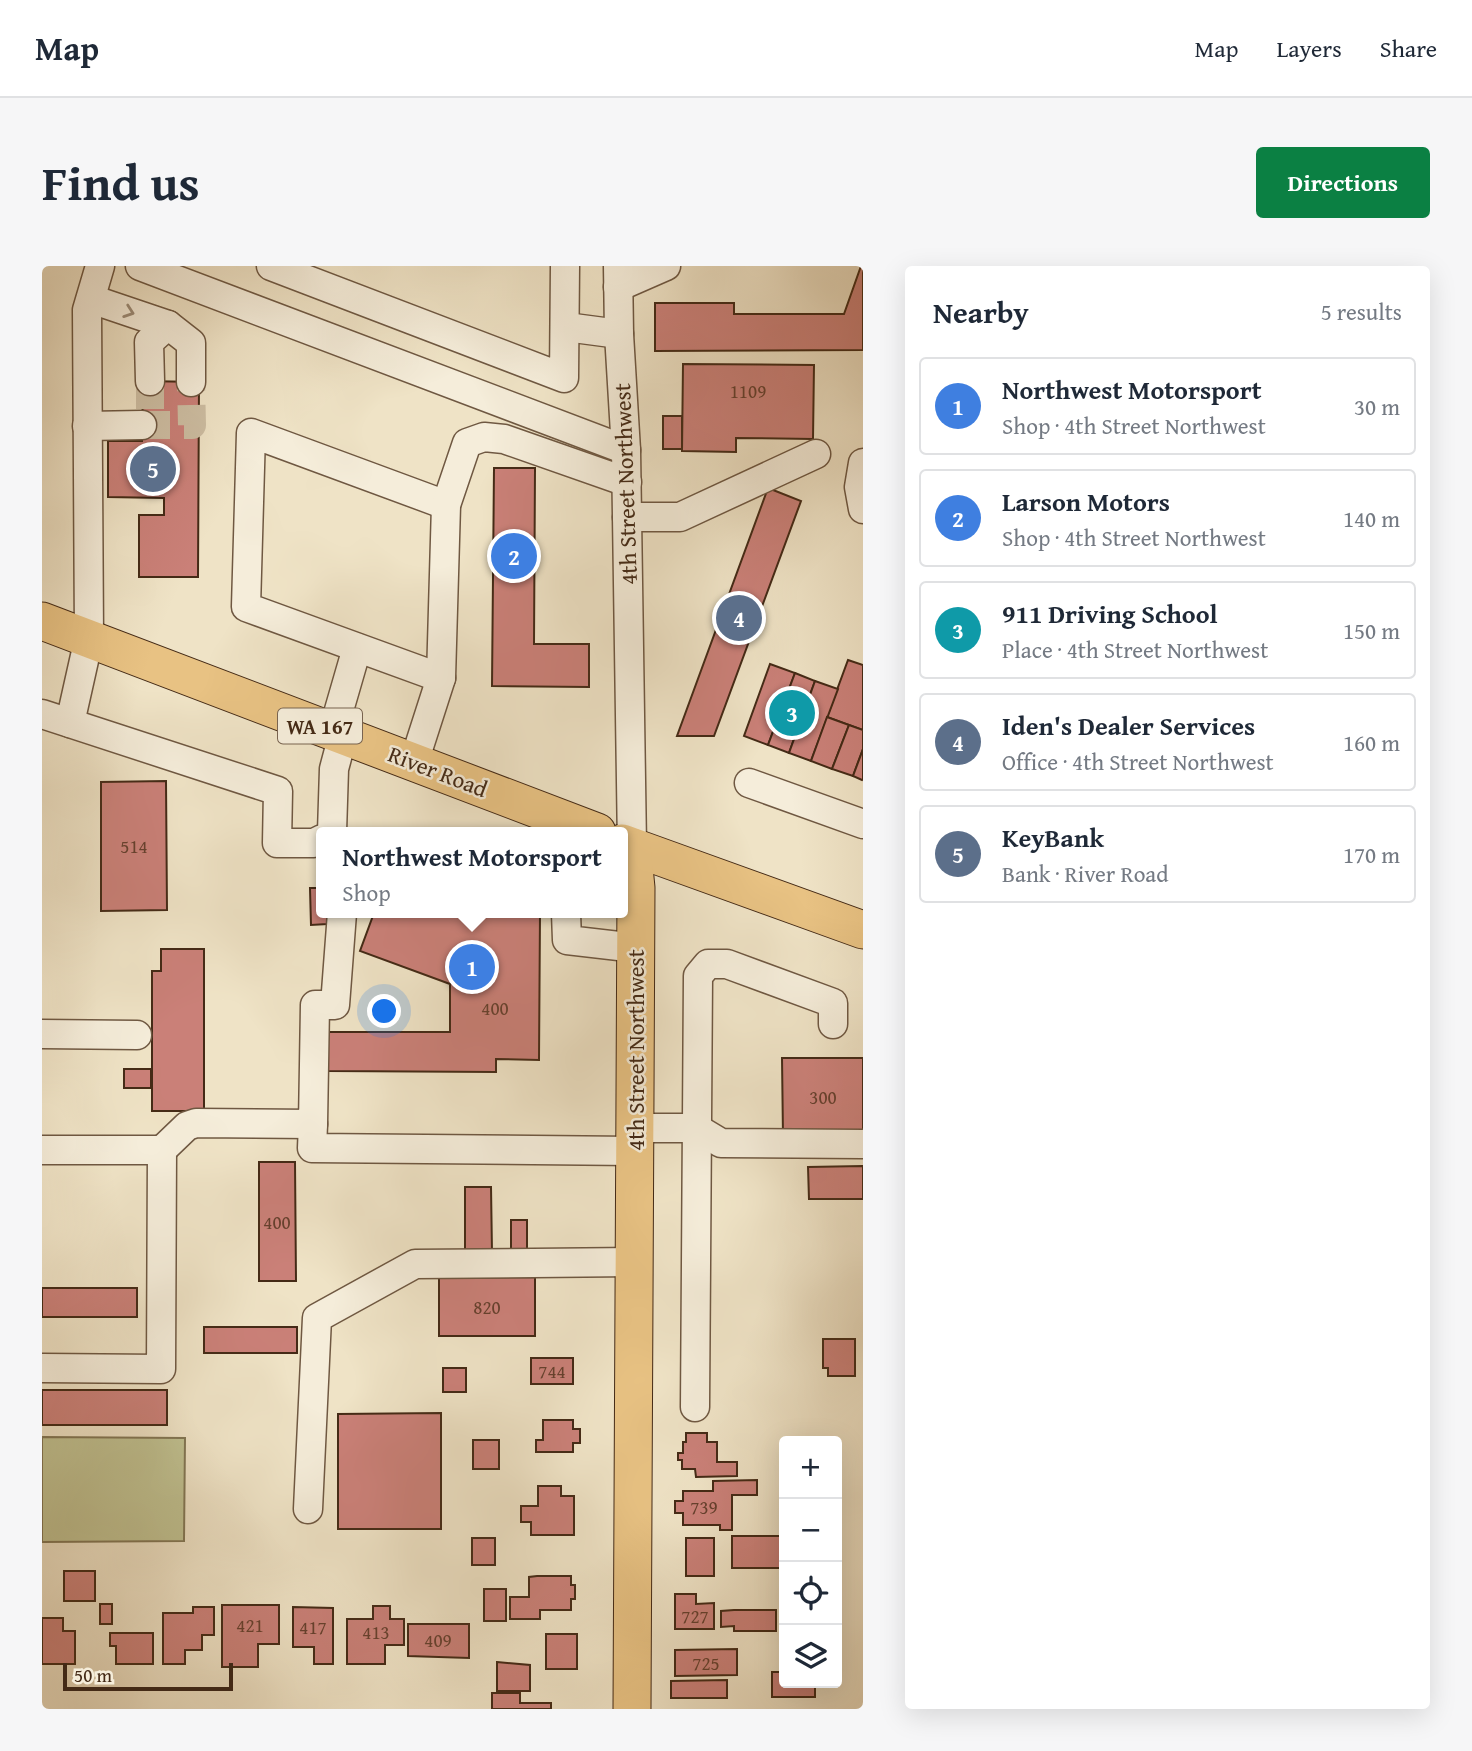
<!DOCTYPE html>
<meta charset="utf-8">
<style>
:root{--surface:#fff;--page:#f6f6f7;--text:#1f2937;--muted:#747a83;--line:#e0e1e3;--accent:#0b8043}
body{margin:0;font-family:"Gentium Book Plus",serif;background:var(--page);color:var(--text)}
.controls{position:absolute;right:21px;bottom:21px;display:grid;overflow:hidden;border-radius:7px;box-shadow:0 7px 28px #0002}
.controls button{width:63px;height:63px;display:grid;place-items:center;padding:0;border:0;border-bottom:2px solid var(--line);background:var(--surface);color:var(--text);font:35px sans-serif}
.scale{position:absolute;left:21px;bottom:18px;width:170px;box-sizing:border-box;padding-left:7px;border:4px solid #442a16;border-top:0;font-size:19px;line-height:24px;white-space:nowrap;color:#442a16;-webkit-text-stroke:5px #f5edda;paint-order:stroke}
.you{position:absolute;left:343px;top:746px;width:24px;height:24px;margin:-18px;border:5px solid #fff;border-radius:50%;background:#1a73e8;box-shadow:0 0 0 10px #1a73e833}
.badge{display:grid;place-items:center;width:46px;height:46px;border-radius:50%;background:var(--accent);color:#fff;font-size:23px;font-weight:700}
.pin{position:absolute;translate:-50% -50%;border:4px solid #fff;box-shadow:0 2px 7px #0006}
.popup{position:absolute;left:274px;top:561px;width:312px;height:91px;box-sizing:border-box;display:grid;place-content:center;border-radius:7px;background:var(--surface);filter:drop-shadow(0 2px 5px #0005);font-size:23px;white-space:nowrap;color:var(--muted)}
.popup b{font-size:26px;color:var(--text)}
.popup::after{content:'';position:absolute;left:50%;top:100%;margin-left:-14px;border:14px solid transparent;border-top-color:var(--surface)}
.list{margin:0;padding:0;list-style:none}
h2{display:flex;justify-content:space-between;align-items:center;height:91px;margin:0;padding:0 28px;font-size:30px}
h2 small{font-size:23px;font-weight:400;color:var(--muted)}
.list li{display:grid;grid-template-columns:46px 1fr auto;gap:21px;align-items:center;box-sizing:border-box;height:98px;margin:0 14px 14px;padding:0 14px;border:2px solid var(--line);border-radius:7px}
.list b{display:block;font-size:26px;white-space:nowrap}
.list p{margin:0;font-size:23px;white-space:nowrap;color:var(--muted)}
.list em{font-size:23px;font-style:normal;color:var(--muted)}
.icon{flex:none;width:38px;height:38px;fill:none;stroke:currentColor;stroke-width:2;stroke-linecap:round;stroke-linejoin:round}
.map{position:relative;flex:none;width:821px;height:1443px;overflow:hidden;border-radius:7px}
header{display:flex;align-items:center;gap:42px;box-sizing:border-box;height:98px;padding:0 35px;background:var(--surface);border-bottom:2px solid var(--line)}
header strong{font-size:33px}
nav{display:flex;gap:38px;margin-inline-start:auto;font-size:24px}
.intro{display:flex;align-items:center;justify-content:space-between;box-sizing:border-box;height:168px;padding:0 42px}
h1{margin:0;font-size:49px}
.button{padding:18px 32px;border-radius:7px;background:var(--accent);color:#fff;font-size:24px;font-weight:700}
main{display:flex;gap:42px;padding:0 42px}
aside{flex:1;background:var(--surface);border-radius:7px;box-shadow:0 7px 28px #0002}
.map>svg:first-child{display:block}
.green{fill:#c0c191;stroke:#827654;stroke-width:2}
.building{fill:#ca8078;stroke:#442a16;stroke-width:2}
.lines{fill:none;stroke-linecap:round;stroke-linejoin:round}
.minor-tunnel{stroke:#cdbea3;stroke-width:28;stroke-dasharray:28 14;stroke-linecap:butt}
.minor-casing{stroke:#6f5842;stroke-width:31}
.major-casing{stroke:#442a16;stroke-width:39}
.minor{stroke:#f5edda;stroke-width:28}
.major{stroke:#e8c283;stroke-width:37}
.oneway{stroke:#9c8c78}
.labels{text-anchor:middle;dominant-baseline:central;stroke-width:5;stroke-linejoin:round;paint-order:stroke}
.number-label{font-size:19px;fill:#66402e}
.shield{fill:#f5edda;stroke:#796451;stroke-width:2}
.shield-label{font-size:21px;font-weight:bold;fill:#442a16}
.street-label{font-size:23px;fill:#442a16;stroke:#f5edda}
</style>
<header>
<strong>Map</strong>
<nav><a>Map</a><a>Layers</a><a>Share</a></nav>
</header>
<div class="intro"><h1>Find us</h1><a class="button">Directions</a></div>
<main>
<div class="map">
<svg width="821" height="1443" viewBox="0 0 821 1443">
<rect width="100%" height="100%" fill="#efe3c6"/>
<filter id="stains"><feTurbulence type="fractalNoise" baseFrequency=".00286" numOctaves="4"/><feColorMatrix values="0 0 0 0 .2 0 0 0 0 .09 0 0 0 0 .02 0 0 0 .5 -.17"/></filter>
<radialGradient id="worn" r=".72"><stop offset=".6" stop-color="#630" stop-opacity="0"/><stop offset="1" stop-color="#630" stop-opacity=".3"/></radialGradient>
<!-- green -->
<path class="green" d="M 0,1171 L 143,1172 L 142,1275 L 0,1276 Z"/>
<!-- building -->
<g class="building">
<path d="M 819,0 L 821,0 L 821,84 L 613,85 L 613,37 L 692,37 L 692,48 L 802,48 Z"/>
<path d="M 641,98 L 772,99 L 771,173 L 694,172 L 694,186 L 640,185 Z"/>
<path d="M 101,115 L 157,116 L 156,311 L 97,311 L 97,249 L 122,249 L 122,232 L 66,231 L 66,175 L 100,175 Z"/>
<rect x="621" y="150" width="19" height="33"/>
<path d="M 452,202 L 493,202 L 492,378 L 547,378 L 547,421 L 450,420 Z"/>
<path d="M 726,222 L 759,235 L 672,470 L 635,470 Z"/>
<path d="M 806,394 L 821,399 L 821,464 L 785,451 Z"/>
<path d="M 728,398 L 753,407 L 726,479 L 702,470 Z"/>
<path d="M 753,407 L 773,415 L 747,487 L 726,479 Z"/>
<path d="M 773,415 L 796,423 L 769,495 L 747,487 Z"/>
<path d="M 785,451 L 807,459 L 790,503 L 769,495 Z"/>
<path d="M 807,459 L 821,464 L 821,483 L 811,510 L 790,503 Z"/>
<path d="M 821,483 L 821,513 L 820,514 L 811,510 Z"/>
<path d="M 124,515 L 125,644 L 59,645 L 59,516 Z"/>
<path d="M 268,622 L 280,622 L 280,647 L 285,647 L 285,658 L 269,659 Z"/>
<path d="M 332,647 L 429,647 L 437,650 L 440,647 L 498,647 L 497,794 L 454,793 L 454,806 L 286,805 L 286,766 L 408,766 L 408,718 L 318,685 Z"/>
<path d="M 119,683 L 162,683 L 162,845 L 110,845 L 110,705 L 119,705 Z"/>
<path d="M 740,792 L 821,792 L 821,869 L 741,870 Z"/>
<rect x="82" y="803" width="27" height="19"/>
<path d="M 217,896 L 253,896 L 254,1015 L 217,1015 Z"/>
<path d="M 821,900 L 821,933 L 767,933 L 766,901 Z"/>
<path d="M 423,921 L 449,921 L 450,986 L 423,986 Z"/>
<rect x="469" y="954" width="16" height="29"/>
<path d="M 493,1011 L 493,1070 L 397,1070 L 397,1012 Z"/>
<rect x="0" y="1022" width="95" height="29"/>
<rect x="162" y="1061" width="93" height="26"/>
<path d="M 781,1073 L 813,1073 L 813,1110 L 786,1110 L 786,1102 L 781,1102 Z"/>
<rect x="489" y="1092" width="42" height="26"/>
<rect x="401" y="1102" width="23" height="24"/>
<rect x="0" y="1124" width="125" height="35"/>
<path d="M 399,1147 L 399,1263 L 296,1263 L 296,1148 Z"/>
<path d="M 501,1154 L 531,1154 L 531,1163 L 538,1163 L 538,1177 L 531,1177 L 531,1186 L 494,1186 L 494,1174 L 501,1174 Z"/>
<path d="M 644,1167 L 665,1167 L 665,1176 L 675,1176 L 675,1196 L 695,1196 L 695,1210 L 654,1211 L 653,1203 L 640,1203 L 640,1194 L 636,1194 L 636,1187 L 641,1187 L 641,1176 L 644,1176 Z"/>
<rect x="431" y="1174" width="26" height="29"/>
<path d="M 715,1214 L 715,1229 L 690,1229 L 690,1264 L 678,1264 L 678,1259 L 641,1259 L 641,1247 L 633,1247 L 633,1235 L 641,1235 L 641,1225 L 671,1225 L 671,1215 Z"/>
<path d="M 496,1220 L 519,1220 L 519,1230 L 532,1230 L 532,1269 L 489,1269 L 489,1256 L 479,1256 L 479,1240 L 496,1240 Z"/>
<rect x="690" y="1270" width="48" height="32"/>
<rect x="430" y="1272" width="23" height="27"/>
<rect x="644" y="1272" width="28" height="38"/>
<rect x="22" y="1305" width="31" height="30"/>
<path d="M 495,1310 L 529,1310 L 529,1319 L 533,1319 L 533,1333 L 529,1333 L 529,1344 L 498,1344 L 498,1353 L 468,1353 L 468,1331 L 487,1331 L 487,1311 Z"/>
<rect x="442" y="1323" width="22" height="32"/>
<path d="M 633,1328 L 654,1328 L 654,1338 L 672,1337 L 672,1363 L 633,1363 Z"/>
<rect x="58" y="1338" width="12" height="20"/>
<path d="M 180,1339 L 237,1339 L 237,1378 L 216,1378 L 216,1401 L 180,1401 Z"/>
<path d="M 331,1340 L 348,1340 L 348,1353 L 362,1353 L 362,1379 L 343,1379 L 343,1398 L 305,1398 L 305,1353 L 331,1353 Z"/>
<path d="M 151,1341 L 172,1341 L 172,1369 L 160,1369 L 160,1384 L 143,1384 L 143,1398 L 121,1398 L 121,1347 L 151,1347 Z"/>
<path d="M 251,1341 L 291,1342 L 291,1398 L 272,1398 L 272,1381 L 251,1381 Z"/>
<path d="M 692,1344 L 734,1344 L 734,1365 L 692,1365 L 692,1360 L 679,1361 L 679,1345 Z"/>
<path d="M 0,1352 L 21,1352 L 21,1365 L 33,1365 L 33,1398 L 0,1398 Z"/>
<path d="M 366,1358 L 427,1358 L 427,1392 L 366,1390 Z"/>
<path d="M 68,1367 L 111,1367 L 111,1398 L 74,1398 L 74,1380 L 68,1380 Z"/>
<rect x="504" y="1368" width="31" height="35"/>
<path d="M 695,1383 L 695,1409 L 633,1410 L 633,1384 Z"/>
<path d="M 455,1396 L 488,1399 L 488,1425 L 455,1425 Z"/>
<path d="M 730,1406 L 742,1406 L 742,1417 L 773,1417 L 773,1431 L 730,1431 Z"/>
<path d="M 685,1414 L 685,1432 L 629,1432 L 629,1415 Z"/>
<path d="M 450,1427 L 478,1427 L 478,1437 L 509,1437 L 509,1443 L 450,1443 Z"/>
</g>
<g class="lines">
<!-- minor-tunnel -->
<g class="minor-tunnel">
<path d="M 108,115 L 108,159"/>
<path d="M 100,159 L 150,159 L 149,116"/>
</g>
<defs>
<g id="minor">
<path d="M 98,0 L 584,184"/>
<path d="M 229,0 L 522,112 L 523,0"/>
<path d="M 576,0 L 577,68 L 584,184 L 590,581"/>
<path d="M 576,21 L 624,0"/>
<path d="M 49,33 L 126,59 L 149,77 L 149,116"/>
<path d="M 524,61 L 577,68"/>
<path d="M 108,115 L 107,76 L 126,59"/>
<path d="M 45,160 L 100,159"/>
<path d="M 821,197 L 817,221 L 821,243"/>
<path d="M 585,251 L 638,251 L 774,188"/>
<path d="M 399,412 L 204,341 L 209,167 L 404,239"/>
<path d="M 0,448 L 236,525 L 235,577 L 272,577 L 280,573"/>
<path d="M 28,457 L 47,372 L 45,44 L 58,0"/>
<path d="M 291,465 L 315,382"/>
<path d="M 372,496 L 399,412 L 404,239 L 425,177 L 442,171 L 462,173 L 585,216"/>
<path d="M 707,517 L 821,558"/>
<path d="M 290,566 L 292,503 L 301,469"/>
<path d="M 524,647 L 525,674 L 594,682"/>
<path d="M 0,768 L 95,769"/>
<path d="M 271,858 L 270,882 L 592,885"/>
<path d="M 593,862 L 654,862 L 679,877 L 821,878"/>
<path d="M 0,884 L 120,884 L 119,1103 L 0,1102"/>
<path d="M 120,884 L 145,860 L 154,857 L 271,858 L 273,739 L 293,739 L 300,647"/>
<path d="M 653,1141 L 656,710 L 666,698 L 685,698 L 791,737 L 791,758"/>
<path d="M 266,1243 L 275,1052 L 373,998 L 593,996"/>
</g>
<g id="major">
<path d="M 0,355 L 555,566"/>
<path d="M 580,577 L 821,664"/>
<path d="M 590,1443 L 594,622 L 590,581"/>
</g>
</defs>
<!-- minor casing -->
<use href="#minor" class="minor-casing"/>
<!-- major casing -->
<use href="#major" class="major-casing"/>
<!-- minor -->
<use href="#minor" class="minor"/>
<!-- major -->
<use href="#major" class="major"/>
</g>
<!-- one-way arrows -->
<defs><path id="oneway-chevron" d="M-2-3.5L2.5 0L-2 3.5" fill="none" stroke-width="1.6" stroke-linecap="round" stroke-linejoin="round" transform="scale(1.75)"/></defs>
<use class="oneway" href="#oneway-chevron" transform="translate(87 46) rotate(19)"/>
<g class="labels">
<!-- number labels -->
<g class="number-label">
<text x="706" y="125">1109</text>
<text x="92" y="580">514</text>
<text x="453" y="742">400</text>
<text x="781" y="831">300</text>
<text x="235" y="956">400</text>
<text x="445" y="1041">820</text>
<text x="510" y="1105">744</text>
<text x="662" y="1241">739</text>
<text x="653" y="1350">727</text>
<text x="208" y="1359">421</text>
<text x="271" y="1361">417</text>
<text x="334" y="1366">413</text>
<text x="396" y="1374">409</text>
<text x="664" y="1397">725</text>
</g>
<!-- shield labels -->
<rect class="shield" x="236" y="442.5" width="84" height="35" rx="5"/>
<g class="shield-label">
<text x="278" y="460">WA 167</text>
</g>
<!-- street labels -->
<g class="street-label">
<text transform="translate(583 218) rotate(-92)">4th Street Northwest</text>
<text transform="translate(396 505) rotate(21)">River Road</text>
<text transform="translate(593 784) rotate(-90)">4th Street Northwest</text>
</g>
</g>
<rect width="100%" height="100%" filter="url(#stains)"/>
<rect width="100%" height="100%" fill="url(#worn)"/>
</svg>
<div class="controls">
<button>+</button>
<button>−</button>
<button><svg class="icon" aria-label="locate" viewBox="0 0 24 24"><circle cx="12" cy="12" r="6"/><path d="M12 2v4M12 18v4M2 12h4M18 12h4"/></svg></button>
<button><svg class="icon" aria-label="layers" viewBox="0 0 24 24"><path d="M12 4l9 5-9 5-9-5zM3 14l9 5 9-5"/></svg></button>
</div>
<div class="scale">50 m</div>
<div class="you"></div>
<div class="pin badge" style="left:430px;top:701px;background:#3f7fe0">1</div>
<div class="popup"><b>Northwest Motorsport</b>Shop</div>
<div class="pin badge" style="left:472px;top:290px;background:#3f7fe0">2</div>
<div class="pin badge" style="left:750px;top:447px;background:#0f9aa8">3</div>
<div class="pin badge" style="left:697px;top:352px;background:#5c6f8a">4</div>
<div class="pin badge" style="left:111px;top:203px;background:#5c6f8a">5</div>
</div>
<aside>
<h2>Nearby<small>5 results</small></h2>
<ul class="list">
<li><span class="badge" style="background:#3f7fe0">1</span><div><b>Northwest Motorsport</b><p>Shop · 4th Street Northwest</p></div><em>30 m</em></li>
<li><span class="badge" style="background:#3f7fe0">2</span><div><b>Larson Motors</b><p>Shop · 4th Street Northwest</p></div><em>140 m</em></li>
<li><span class="badge" style="background:#0f9aa8">3</span><div><b>911 Driving School</b><p>Place · 4th Street Northwest</p></div><em>150 m</em></li>
<li><span class="badge" style="background:#5c6f8a">4</span><div><b>Iden's Dealer Services</b><p>Office · 4th Street Northwest</p></div><em>160 m</em></li>
<li><span class="badge" style="background:#5c6f8a">5</span><div><b>KeyBank</b><p>Bank · River Road</p></div><em>170 m</em></li>
</ul>
</aside>
</main>
